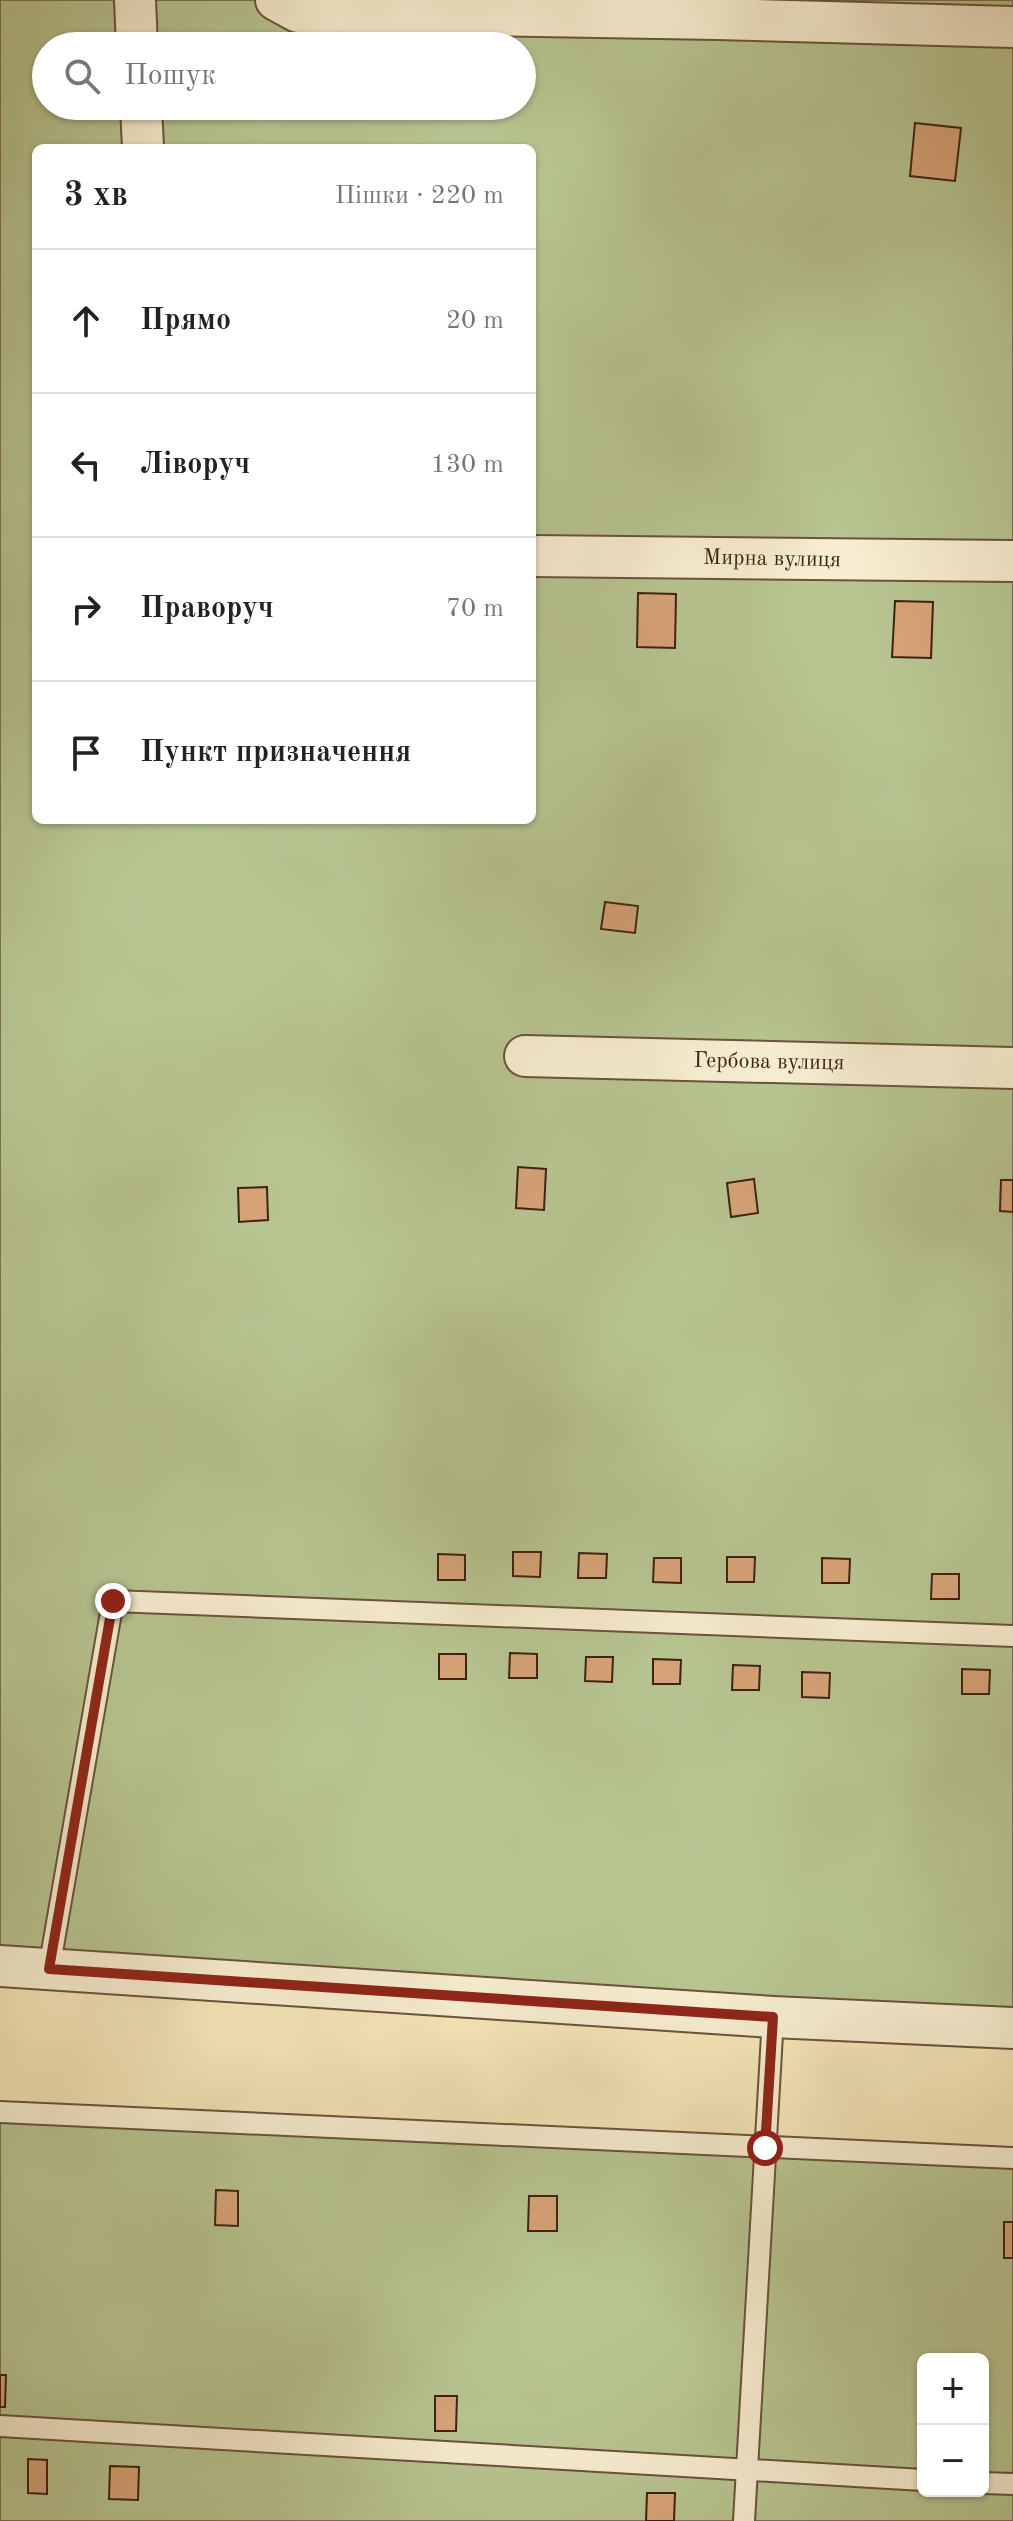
<!DOCTYPE html>
<html lang="uk">
<meta charset="utf-8">
<style>
:root{--surface:#fff;--page:#f6f6f6;--text:#222;--muted:#767676;--line:#e0e0e0}
body{margin:0;font-family:"Old Standard TT",serif;background:var(--page);color:var(--text)}
.controls{position:absolute;right:24px;bottom:24px;display:grid;overflow:hidden;border-radius:12px;box-shadow:0 2px 6px #0004}
.controls button{width:72px;height:72px;display:grid;place-items:center;padding:0;border:0;border-bottom:2px solid var(--line);background:var(--surface);color:var(--text);font:40px sans-serif}
.stop{position:absolute;width:24px;height:24px;margin:-18px;border:6px solid #8f2418;border-radius:50%;background:#fff}
.stop.end{background:#8f2418;border-color:#fff;box-shadow:0 2px 8px #0008}
.list{margin:0;padding:0;list-style:none}
h2{display:flex;justify-content:space-between;align-items:center;height:104px;margin:0;padding:0 32px;font-size:34px}
h2 small{font-size:26px;font-weight:400;color:var(--muted)}
.list li{display:grid;grid-template-columns:52px 1fr auto;gap:24px;align-items:center;box-sizing:border-box;height:144px;padding:0 32px;border-top:2px solid var(--line)}
.list b{display:block;font-size:30px;white-space:nowrap}
.list em{font-size:26px;font-style:normal;color:var(--muted)}
.icon{flex:none;width:44px;height:44px;fill:none;stroke:currentColor;stroke-width:2;stroke-linecap:round;stroke-linejoin:round}
.map{position:relative;flex:none;width:1013px;height:2521px;overflow:hidden}
.search{position:absolute;background:var(--surface);box-shadow:0 2px 6px #0004;left:32px;top:32px;width:504px;height:88px;display:flex;align-items:center;gap:20px;box-sizing:border-box;padding:0 28px;border-radius:44px;color:var(--muted);font-size:30px}
.panel{position:absolute;background:var(--surface);box-shadow:0 2px 6px #0004;left:32px;top:144px;width:504px;height:680px;border-radius:12px}
.map>svg:first-child{display:block}
.green{fill:#b8c692;stroke:#7a7452;stroke-width:2;fill-rule:evenodd}
.building{fill:#d8a479;stroke:#3d2112;stroke-width:2}
.lines{fill:none;stroke-linecap:round;stroke-linejoin:round}
.lane-casing{stroke:#6b523c;stroke-width:24}
.street-casing{stroke:#6b523c;stroke-width:44}
.lane{stroke:#f8efd2;stroke-width:20}
.street{stroke:#f8efd2;stroke-width:40}
.route{stroke:#8f2418;stroke-width:10}
.labels{text-anchor:middle;dominant-baseline:central;stroke-width:6;stroke-linejoin:round;paint-order:stroke}
.street-label{font-size:22px;fill:#3d2112;stroke:#f8efd2}
</style>
<div class="map">
<svg width="1013" height="2521" viewBox="0 0 1013 2521">
<rect width="100%" height="100%" fill="#f5e7b9"/>
<filter id="stains"><feTurbulence type="fractalNoise" baseFrequency=".0025" numOctaves="4"/><feColorMatrix values="0 0 0 0 .2 0 0 0 0 .09 0 0 0 0 .02 0 0 0 .5 -.17"/></filter>
<radialGradient id="worn" r=".72"><stop offset=".6" stop-color="#630" stop-opacity="0"/><stop offset="1" stop-color="#630" stop-opacity=".3"/></radialGradient>
<!-- green -->
<g class="green">
<path d="M 0,0 L 1013,0 L 1013,2028 L 0,1966 ZM 46,46 L 522,46 L 522,106 L 46,106 ZM 36,148 L 532,148 L 532,820 L 36,820 Z"/>
<path d="M 0,2112 L 1013,2160 L 1013,2521 L 0,2521 ZM 923,2359 L 983,2359 L 983,2491 L 923,2491 Z"/>
</g>
<!-- building -->
<g class="building">
<path d="M 915,123 L 961,128 L 955,181 L 910,176 Z"/>
<path d="M 638,593 L 676,594 L 675,648 L 637,647 Z"/>
<path d="M 895,601 L 933,602 L 931,658 L 892,657 Z"/>
<path d="M 605,902 L 638,906 L 635,933 L 601,929 Z"/>
<path d="M 518,1167 L 546,1169 L 544,1210 L 516,1208 Z"/>
<path d="M 754,1179 L 758,1213 L 731,1217 L 727,1183 Z"/>
<path d="M 1001,1180 L 1013,1180 L 1013,1212 L 1000,1211 Z"/>
<path d="M 267,1187 L 268,1220 L 239,1222 L 238,1188 Z"/>
<path d="M 513,1552 L 541,1552 L 540,1577 L 513,1576 Z"/>
<path d="M 579,1553 L 607,1554 L 606,1578 L 578,1578 Z"/>
<path d="M 438,1554 L 465,1555 L 465,1580 L 438,1580 Z"/>
<path d="M 727,1557 L 755,1557 L 754,1582 L 727,1582 Z"/>
<path d="M 654,1558 L 681,1558 L 681,1583 L 653,1582 Z"/>
<path d="M 822,1558 L 850,1559 L 849,1583 L 822,1583 Z"/>
<path d="M 932,1574 L 959,1574 L 959,1599 L 931,1599 Z"/>
<path d="M 510,1653 L 537,1654 L 537,1678 L 509,1678 Z"/>
<rect x="439" y="1654" width="27" height="25"/>
<path d="M 586,1657 L 613,1657 L 612,1682 L 585,1681 Z"/>
<path d="M 653,1659 L 681,1660 L 680,1684 L 653,1684 Z"/>
<path d="M 733,1665 L 760,1666 L 759,1690 L 732,1690 Z"/>
<path d="M 962,1669 L 990,1670 L 989,1694 L 962,1694 Z"/>
<path d="M 802,1672 L 830,1673 L 829,1698 L 802,1697 Z"/>
<path d="M 216,2190 L 238,2191 L 238,2226 L 215,2225 Z"/>
<path d="M 529,2196 L 557,2196 L 557,2231 L 528,2231 Z"/>
<rect x="1004" y="2222" width="9" height="36"/>
<path d="M 0,2375 L 6,2375 L 5,2407 L 0,2407 Z"/>
<path d="M 435,2396 L 457,2396 L 456,2431 L 435,2431 Z"/>
<path d="M 28,2459 L 47,2460 L 47,2494 L 28,2493 Z"/>
<path d="M 110,2466 L 139,2467 L 138,2500 L 109,2499 Z"/>
<path d="M 647,2493 L 675,2493 L 674,2521 L 646,2521 Z"/>
</g>
<g class="lines">
<defs>
<g id="lane">
<path d="M 49,1969 L 113,1601 L 1013,1636"/>
<path d="M 0,2112 L 1013,2158"/>
<path d="M 0,2426 L 923,2480"/>
<path d="M 983,2483 L 1013,2484"/>
<path d="M 744,2521 L 773,2017"/>
</g>
<g id="street">
<path d="M 135,0 L 137,46"/>
<path d="M 276,0 L 298,12 L 717,19 L 1013,27"/>
<path d="M 141,106 L 143,148"/>
<path d="M 532,556 L 1013,561"/>
<path d="M 525,1056 L 1013,1068"/>
<path d="M 0,1966 L 773,2017 L 1013,2028"/>
</g>
</defs>
<!-- lane casing -->
<use href="#lane" class="lane-casing"/>
<!-- street casing -->
<use href="#street" class="street-casing"/>
<!-- lane -->
<use href="#lane" class="lane"/>
<!-- street -->
<use href="#street" class="street"/>
</g>
<g class="lines">
<!-- route -->
<path class="route" d="M 113,1601 L 49,1969 L 773,2017 L 765,2148"/>
</g>
<g class="labels">
<!-- street labels -->
<g class="street-label">
<text transform="translate(772 559) rotate(1)">Мирна вулиця</text>
<text transform="translate(769 1062) rotate(1)">Гербова вулиця</text>
</g>
</g>
<rect width="100%" height="100%" filter="url(#stains)"/>
<rect width="100%" height="100%" fill="url(#worn)"/>
</svg>
<div class="controls">
<button>+</button>
<button>−</button>
</div>
<div class="stop" style="left:765px;top:2148px"></div>
<div class="stop end" style="left:113px;top:1601px"></div>
<div class="search"><svg class="icon" aria-label="search" viewBox="0 0 24 24"><circle cx="10" cy="10" r="6"/><path d="M15 15l6 6"/></svg>Пошук</div>
<section class="panel">
<h2>3 хв<small>Пішки · 220 m</small></h2>
<ul class="list">
<li><svg class="icon" aria-label="ahead" viewBox="0 0 24 24"><path d="M12 20V5M6 11l6-6 6 6"/></svg><div><b>Прямо</b></div><em>20 m</em></li>
<li><svg class="icon" aria-label="left" viewBox="0 0 24 24"><path d="M17 20v-9H6M10 6l-5 5 5 5"/></svg><div><b>Ліворуч</b></div><em>130 m</em></li>
<li><svg class="icon" aria-label="right" viewBox="0 0 24 24"><path d="M7 20v-9h11M14 6l5 5-5 5"/></svg><div><b>Праворуч</b></div><em>70 m</em></li>
<li><svg class="icon" aria-label="arrive" viewBox="0 0 24 24"><path d="M6 21V4h12l-3 4 3 4H6"/></svg><div><b>Пункт призначення</b></div></li>
</ul>
</section>
</div>
